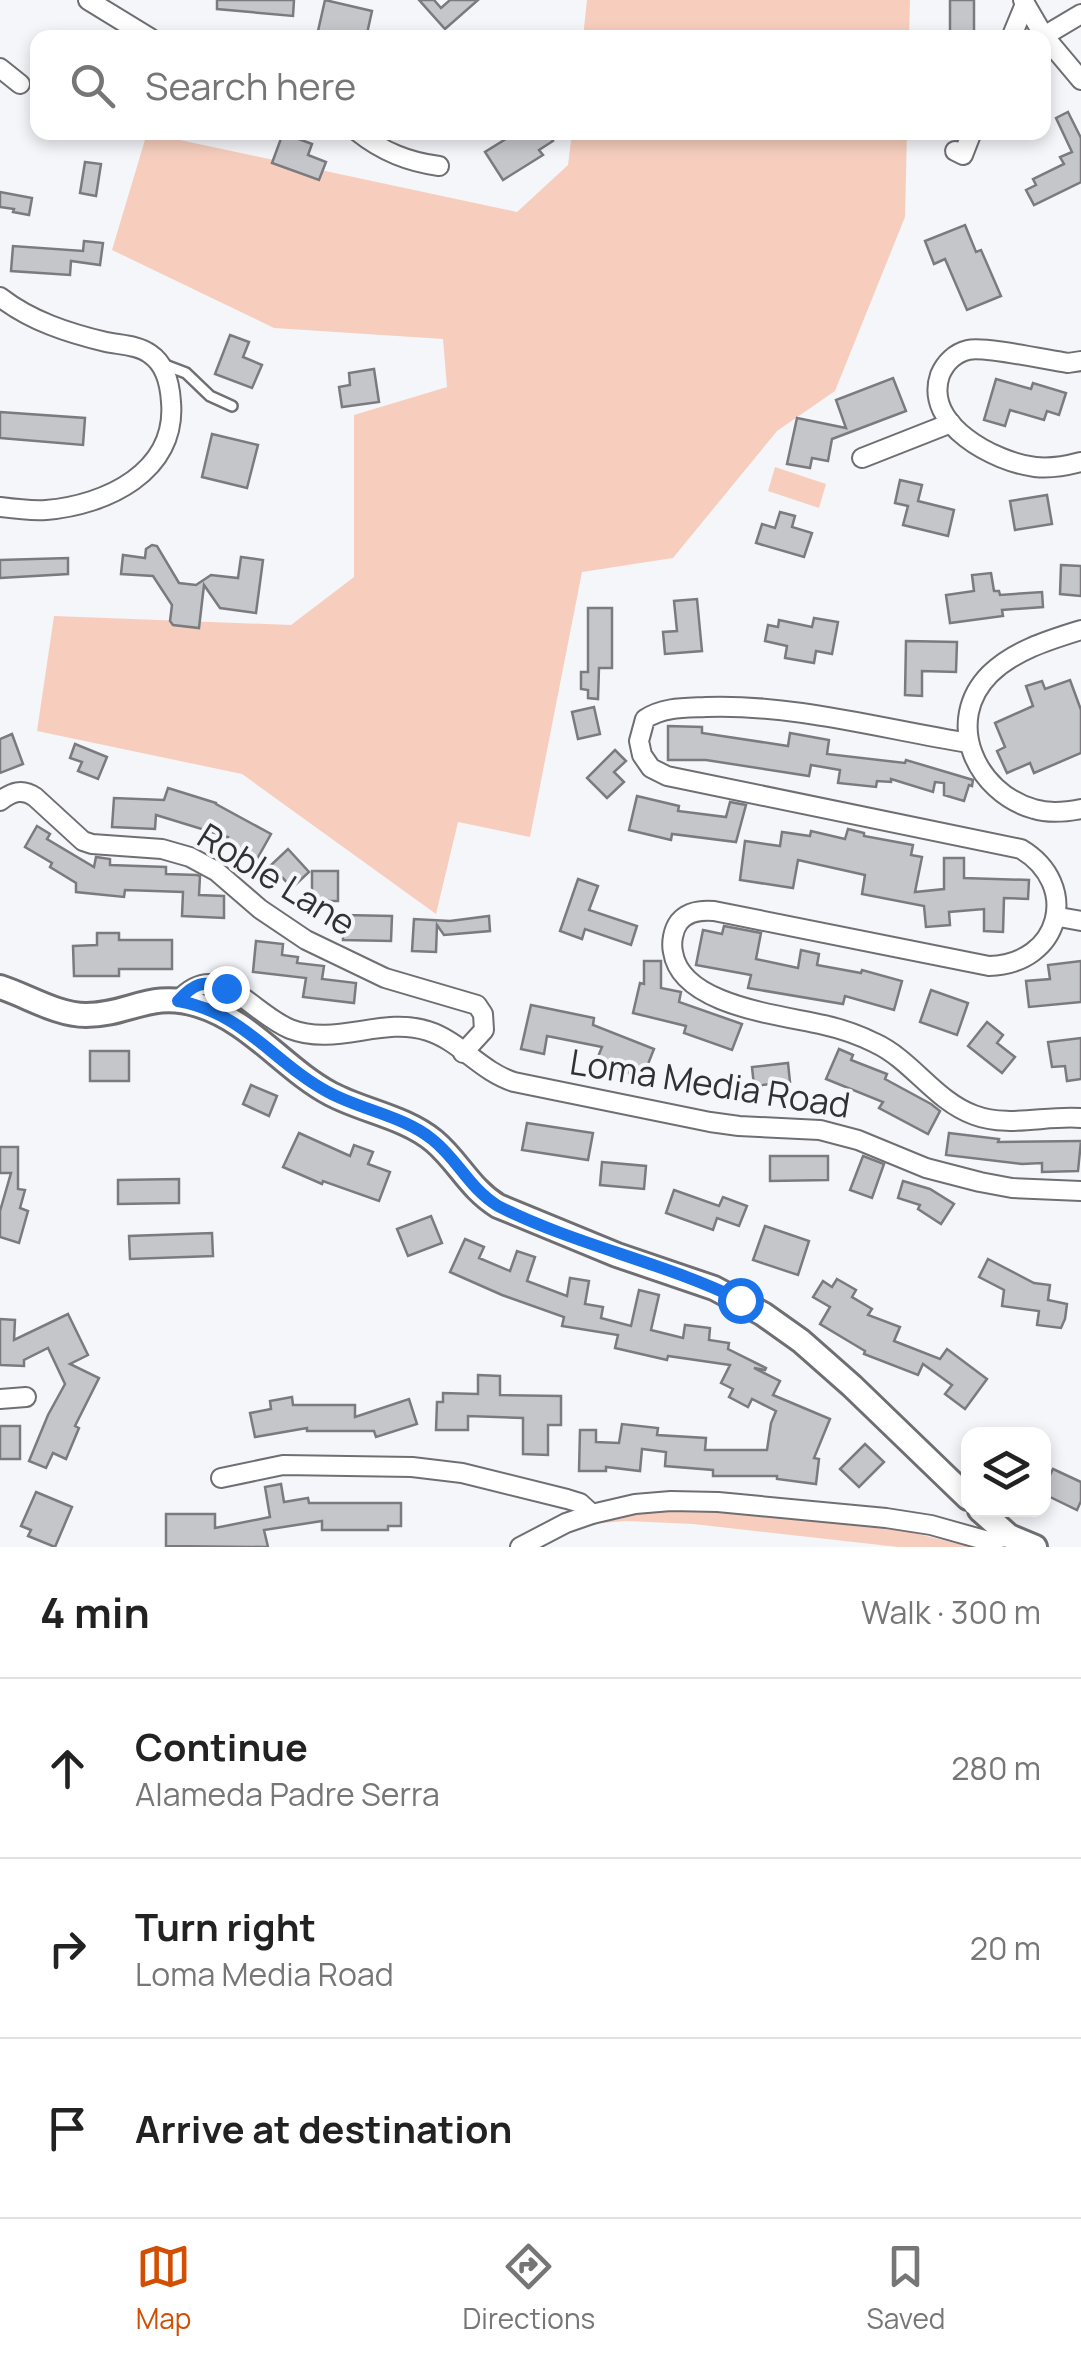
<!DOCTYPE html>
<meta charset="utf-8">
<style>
:root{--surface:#fff;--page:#f2f2f2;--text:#222;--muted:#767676;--line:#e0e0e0;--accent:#d24e03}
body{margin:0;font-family:Manrope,sans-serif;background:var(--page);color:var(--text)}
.controls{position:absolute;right:30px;bottom:30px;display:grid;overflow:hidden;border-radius:20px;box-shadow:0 5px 15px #0003}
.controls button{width:90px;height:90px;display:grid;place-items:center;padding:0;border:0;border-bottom:2px solid var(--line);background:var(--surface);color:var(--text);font:50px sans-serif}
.stop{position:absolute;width:30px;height:30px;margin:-22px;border:8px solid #1a73e8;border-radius:50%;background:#fff}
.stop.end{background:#1a73e8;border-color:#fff;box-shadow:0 2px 10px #0008}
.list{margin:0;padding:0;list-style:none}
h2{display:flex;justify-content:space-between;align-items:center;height:130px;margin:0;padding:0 40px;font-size:42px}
h2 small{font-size:32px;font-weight:400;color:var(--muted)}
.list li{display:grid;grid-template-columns:65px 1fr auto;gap:30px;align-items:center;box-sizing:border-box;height:180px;padding:0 40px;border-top:2px solid var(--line)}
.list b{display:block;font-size:38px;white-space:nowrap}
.list p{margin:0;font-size:32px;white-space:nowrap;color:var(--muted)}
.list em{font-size:32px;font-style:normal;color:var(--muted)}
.icon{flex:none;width:55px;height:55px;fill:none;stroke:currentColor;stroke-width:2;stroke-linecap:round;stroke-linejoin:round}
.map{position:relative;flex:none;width:1081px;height:1547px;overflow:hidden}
.search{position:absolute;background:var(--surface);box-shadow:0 5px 15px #0003;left:30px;right:30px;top:30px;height:110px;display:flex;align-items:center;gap:25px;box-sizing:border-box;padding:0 35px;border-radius:20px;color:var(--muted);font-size:38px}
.sheet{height:670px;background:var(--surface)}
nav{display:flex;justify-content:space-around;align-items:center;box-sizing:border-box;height:140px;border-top:2px solid var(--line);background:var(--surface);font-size:28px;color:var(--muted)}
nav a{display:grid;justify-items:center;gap:5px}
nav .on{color:var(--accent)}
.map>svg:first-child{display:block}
.green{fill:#f7cebe}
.building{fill:#c5c6ca;stroke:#7b7b7f;stroke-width:2.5}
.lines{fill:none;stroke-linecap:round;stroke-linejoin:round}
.service-casing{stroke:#6f6f73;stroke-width:14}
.minor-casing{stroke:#6f6f73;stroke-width:22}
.tertiary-casing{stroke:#6f6f73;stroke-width:28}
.service{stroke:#fff;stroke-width:9}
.minor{stroke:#fff;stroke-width:18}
.tertiary{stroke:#fff;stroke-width:22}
.route{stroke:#1a73e8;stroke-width:12}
.labels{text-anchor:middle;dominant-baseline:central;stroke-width:8;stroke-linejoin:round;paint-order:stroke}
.street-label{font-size:35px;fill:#313133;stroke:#f5f6fa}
</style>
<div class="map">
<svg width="1081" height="1547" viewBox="0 0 1081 1547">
<rect width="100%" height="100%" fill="#f5f6fa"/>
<!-- green -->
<g class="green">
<path d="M 587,0 L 910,0 L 909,37 L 583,37 Z"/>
<path d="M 147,133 L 517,212 L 568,165 L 572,133 L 907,133 L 905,217 L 835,391 L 777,431 L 673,558 L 582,572 L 530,837 L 458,822 L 436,914 L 242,774 L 37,731 L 54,616 L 291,625 L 354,577 L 354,415 L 447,387 L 443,339 L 274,328 L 112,250 Z"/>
<path d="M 775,467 L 826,484 L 819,508 L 768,491 Z"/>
<path d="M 688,1509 L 902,1530 L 971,1547 L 898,1547 L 693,1524 L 626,1521 L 590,1524 L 633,1514 Z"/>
</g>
<!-- building -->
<g class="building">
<path d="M 217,0 L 294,0 L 293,16 L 217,9 Z"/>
<path d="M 325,0 L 372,11 L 366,38 L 345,38 L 318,31 Z"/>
<path d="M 419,0 L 434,0 L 441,8 L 450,0 L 478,0 L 445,29 Z"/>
<rect x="950" y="0" width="24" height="38"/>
<path d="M 1068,112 L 1081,138 L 1081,182 L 1034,205 L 1026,190 L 1036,185 L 1033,179 L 1064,164 L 1060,157 L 1072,152 L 1056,118 Z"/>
<path d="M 517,132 L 547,132 L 553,141 L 539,150 L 543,155 L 503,180 L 485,152 Z"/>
<path d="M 283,133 L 312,144 L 308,155 L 326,162 L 319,180 L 272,163 Z"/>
<path d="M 85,162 L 101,164 L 96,196 L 80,193 Z"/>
<path d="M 0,192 L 32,198 L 29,215 L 13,212 L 14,209 L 0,207 Z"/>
<path d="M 965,225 L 976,252 L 981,250 L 1001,296 L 967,310 L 945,259 L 934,264 L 925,241 Z"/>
<path d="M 84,241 L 103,243 L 100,265 L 71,261 L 70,275 L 11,271 L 13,246 L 83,251 Z"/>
<path d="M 230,335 L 249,342 L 243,357 L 262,365 L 252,388 L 215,374 Z"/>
<path d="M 374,369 L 379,402 L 342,407 L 339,387 L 350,385 L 349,373 Z"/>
<path d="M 893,378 L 906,411 L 832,439 L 828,461 L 812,458 L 810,468 L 787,464 L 797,418 L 846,428 L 836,400 Z"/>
<path d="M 996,379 L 1031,389 L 1033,383 L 1066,393 L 1059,415 L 1047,411 L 1044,420 L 1010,410 L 1005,426 L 984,420 Z"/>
<path d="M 0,412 L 85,418 L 83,445 L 0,438 Z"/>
<path d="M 212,434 L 258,445 L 247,488 L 202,477 Z"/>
<path d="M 900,480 L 922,485 L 918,501 L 954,510 L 948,536 L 903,525 L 908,506 L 895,503 Z"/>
<path d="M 1047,495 L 1052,524 L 1015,530 L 1010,501 Z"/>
<path d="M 780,512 L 795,516 L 792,527 L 812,533 L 804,557 L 756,543 L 762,524 L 775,528 Z"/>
<path d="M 152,545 L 157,546 L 179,583 L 196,585 L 211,575 L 238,578 L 241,557 L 263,560 L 256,613 L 220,608 L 204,585 L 199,628 L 173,625 L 170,621 L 172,605 L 153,576 L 121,574 L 123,555 L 145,558 L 146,549 Z"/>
<path d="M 68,558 L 68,574 L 0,578 L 0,560 Z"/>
<path d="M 1061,565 L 1081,566 L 1081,596 L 1060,594 Z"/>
<path d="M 991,573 L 994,591 L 999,591 L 1000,595 L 1042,592 L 1043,607 L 1002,610 L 1003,616 L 950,623 L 946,595 L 974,591 L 972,575 Z"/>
<path d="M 697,599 L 702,651 L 665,654 L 663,632 L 677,631 L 674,601 Z"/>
<path d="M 588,608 L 612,608 L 612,668 L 599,668 L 598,699 L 588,698 L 588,690 L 581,689 L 581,672 L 588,672 Z"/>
<path d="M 814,618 L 838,622 L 832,654 L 816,651 L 814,663 L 785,658 L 787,646 L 765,641 L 768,625 L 778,627 L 779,620 L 812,627 Z"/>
<path d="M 906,641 L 957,642 L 956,672 L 922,671 L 922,696 L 905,695 Z"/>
<path d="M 1070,680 L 1081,710 L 1081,753 L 1034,773 L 1030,763 L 1007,773 L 997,751 L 1005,747 L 995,723 L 1033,706 L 1026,686 L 1042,681 L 1045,689 Z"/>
<path d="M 594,707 L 600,734 L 578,739 L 572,712 Z"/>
<path d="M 668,726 L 702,727 L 702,733 L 788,746 L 790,733 L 829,740 L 827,754 L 905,763 L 906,760 L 973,780 L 972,786 L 969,785 L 964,801 L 944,795 L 944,783 L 935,782 L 933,792 L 891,779 L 891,782 L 877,781 L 876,787 L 838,783 L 840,770 L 811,765 L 809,776 L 706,760 L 668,760 Z"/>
<path d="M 12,734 L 23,764 L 0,773 L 0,739 Z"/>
<path d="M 75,744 L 107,757 L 98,779 L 78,771 L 82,762 L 70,758 Z"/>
<path d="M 615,750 L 626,761 L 614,772 L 624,782 L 607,798 L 587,778 Z"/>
<path d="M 168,788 L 216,803 L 216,804 L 271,834 L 257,859 L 226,842 L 228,837 L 156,815 L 155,829 L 112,827 L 114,798 L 164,800 Z"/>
<path d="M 637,796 L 679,806 L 678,811 L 726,817 L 730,802 L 746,805 L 736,842 L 672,834 L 671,840 L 629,830 Z"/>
<path d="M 37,826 L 50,834 L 47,839 L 94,867 L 96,857 L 110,859 L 110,865 L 166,867 L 166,874 L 197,875 L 200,876 L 199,895 L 224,896 L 224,918 L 182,916 L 183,892 L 125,890 L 124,897 L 76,892 L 76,883 L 50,867 L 52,863 L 25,847 Z"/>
<path d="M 848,829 L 864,833 L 864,836 L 913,845 L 911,855 L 922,857 L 915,892 L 944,889 L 944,858 L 964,858 L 964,878 L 1029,880 L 1028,899 L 1004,898 L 1003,932 L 984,931 L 984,909 L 949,912 L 950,925 L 926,927 L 924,906 L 862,894 L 865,875 L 798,860 L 793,888 L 740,880 L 745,841 L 780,846 L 782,832 L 810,836 L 811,831 L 845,839 Z"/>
<path d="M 288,849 L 309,872 L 292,888 L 271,865 Z"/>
<rect x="312" y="871" width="26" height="30"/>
<path d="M 578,879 L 598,886 L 589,910 L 637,926 L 631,945 L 585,929 L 582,939 L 560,931 Z"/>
<path d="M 343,915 L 392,916 L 391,941 L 343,940 Z"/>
<path d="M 489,916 L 490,931 L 444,935 L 437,925 L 436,952 L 412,951 L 414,919 L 450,921 Z"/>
<path d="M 724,926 L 761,933 L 756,959 L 798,968 L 801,950 L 819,954 L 817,965 L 861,973 L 862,970 L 902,981 L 894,1010 L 845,996 L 843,1004 L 748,988 L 751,975 L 696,965 L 703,930 L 722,934 Z"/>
<path d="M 97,933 L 119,933 L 119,940 L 172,940 L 172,969 L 119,969 L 119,976 L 74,976 L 73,946 L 97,945 Z"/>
<path d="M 256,941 L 283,944 L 282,955 L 298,957 L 297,963 L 324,966 L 322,979 L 356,983 L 354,1003 L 303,997 L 306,978 L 253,972 Z"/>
<path d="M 644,961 L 661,961 L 661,988 L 681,992 L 679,1002 L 742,1024 L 732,1050 L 684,1033 L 686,1026 L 633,1013 L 640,983 L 644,984 Z"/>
<path d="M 1081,961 L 1081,1002 L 1029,1007 L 1026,981 L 1050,979 L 1048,965 Z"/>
<path d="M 931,990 L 968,1003 L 957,1035 L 920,1022 Z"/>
<path d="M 531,1005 L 594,1018 L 593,1025 L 654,1049 L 642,1079 L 597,1059 L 602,1047 L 547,1036 L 544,1054 L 521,1049 Z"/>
<path d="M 987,1022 L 1003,1035 L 997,1043 L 1015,1057 L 1002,1073 L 968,1046 Z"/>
<path d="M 1081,1038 L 1081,1079 L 1067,1081 L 1065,1066 L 1052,1067 L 1048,1042 Z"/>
<path d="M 839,1049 L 853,1055 L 851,1060 L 887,1074 L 885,1079 L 931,1104 L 940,1111 L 928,1134 L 879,1108 L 883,1102 L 826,1079 Z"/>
<rect x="90" y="1051" width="39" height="30"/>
<path d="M 788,1063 L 790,1082 L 754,1086 L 752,1067 Z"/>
<path d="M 251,1085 L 277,1096 L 269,1116 L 243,1104 Z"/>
<path d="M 527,1123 L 593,1133 L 588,1160 L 522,1150 Z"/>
<path d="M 299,1133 L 350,1156 L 354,1145 L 373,1152 L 368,1164 L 390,1172 L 379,1201 L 323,1181 L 322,1184 L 283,1167 Z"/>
<path d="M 949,1133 L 999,1139 L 998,1142 L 1081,1141 L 1078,1171 L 1042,1172 L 1042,1163 L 1022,1164 L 946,1155 Z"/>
<path d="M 0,1147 L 18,1147 L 18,1189 L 25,1190 L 20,1208 L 28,1211 L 19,1243 L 0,1237 L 0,1211 L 11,1173 L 0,1173 Z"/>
<path d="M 770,1156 L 828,1156 L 828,1180 L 770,1181 Z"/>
<path d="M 863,1156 L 884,1164 L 872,1198 L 850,1190 Z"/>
<path d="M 602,1162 L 646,1166 L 644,1189 L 600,1185 Z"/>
<path d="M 179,1179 L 179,1203 L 118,1204 L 118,1180 Z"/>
<path d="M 903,1181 L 930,1189 L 954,1204 L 941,1224 L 918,1209 L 920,1205 L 898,1198 Z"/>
<path d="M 674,1190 L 719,1206 L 723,1197 L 747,1206 L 739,1226 L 717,1218 L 713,1230 L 666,1213 Z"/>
<path d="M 431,1216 L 442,1243 L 408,1256 L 397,1229 Z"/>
<path d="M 765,1226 L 809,1241 L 798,1275 L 753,1260 Z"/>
<path d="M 212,1233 L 213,1256 L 130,1259 L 129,1236 Z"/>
<path d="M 465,1239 L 484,1247 L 479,1258 L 510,1271 L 517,1251 L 535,1257 L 527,1281 L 567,1296 L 570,1278 L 589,1281 L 585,1304 L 603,1307 L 601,1318 L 631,1326 L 639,1290 L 659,1295 L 651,1330 L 683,1338 L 685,1325 L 710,1328 L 709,1340 L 729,1343 L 728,1349 L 766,1368 L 765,1370 L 754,1368 L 780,1381 L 773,1395 L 830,1419 L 814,1458 L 819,1459 L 816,1484 L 777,1479 L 777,1476 L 713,1476 L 713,1470 L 665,1466 L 666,1452 L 642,1449 L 640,1471 L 606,1467 L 606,1471 L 579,1471 L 580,1430 L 596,1430 L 596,1442 L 619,1443 L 622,1424 L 658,1428 L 657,1435 L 706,1438 L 705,1450 L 767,1450 L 771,1423 L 776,1411 L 752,1399 L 748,1407 L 729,1397 L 733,1389 L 721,1383 L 730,1365 L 668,1356 L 667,1360 L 615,1348 L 618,1335 L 562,1326 L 564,1317 L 502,1295 L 450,1272 Z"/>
<path d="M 988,1259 L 1034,1283 L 1050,1285 L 1048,1300 L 1067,1304 L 1065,1319 L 1061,1328 L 1037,1325 L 1039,1311 L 1002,1306 L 1004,1290 L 979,1277 Z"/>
<path d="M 837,1279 L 856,1290 L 852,1297 L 872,1309 L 868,1315 L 900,1327 L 894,1341 L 940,1359 L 947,1349 L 987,1379 L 965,1409 L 945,1394 L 952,1385 L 923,1364 L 918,1375 L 864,1354 L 865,1351 L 820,1324 L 830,1307 L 813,1297 L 823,1281 L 832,1287 Z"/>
<path d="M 68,1314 L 88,1355 L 70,1364 L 99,1378 L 75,1426 L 79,1428 L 66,1459 L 53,1453 L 46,1468 L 29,1461 L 48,1415 L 65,1384 L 48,1348 L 24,1360 L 24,1366 L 0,1365 L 0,1319 L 15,1320 L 14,1340 Z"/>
<path d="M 478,1375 L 500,1376 L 500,1395 L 561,1396 L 561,1425 L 548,1425 L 548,1455 L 523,1454 L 523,1418 L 468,1416 L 468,1430 L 436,1430 L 437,1402 L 443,1402 L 443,1393 L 478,1394 Z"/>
<path d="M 292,1397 L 293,1405 L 355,1405 L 355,1417 L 409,1399 L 417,1424 L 376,1437 L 374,1431 L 307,1431 L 307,1428 L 255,1437 L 250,1413 L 271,1409 L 270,1401 Z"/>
<rect x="0" y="1426" width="20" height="33"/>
<path d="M 865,1444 L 884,1462 L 859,1487 L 840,1469 Z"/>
<path d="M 1053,1469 L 1081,1482 L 1081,1501 L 1077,1510 L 1044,1494 L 1044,1477 L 1048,1479 Z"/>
<path d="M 281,1484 L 284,1502 L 308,1498 L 309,1503 L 401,1503 L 401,1526 L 388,1526 L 388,1530 L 322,1530 L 322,1521 L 264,1530 L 268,1547 L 166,1546 L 166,1514 L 215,1514 L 215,1528 L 270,1517 L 265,1487 Z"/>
<path d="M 36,1492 L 72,1507 L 55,1547 L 28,1536 L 31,1530 L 21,1526 Z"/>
</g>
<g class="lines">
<defs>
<path id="service" d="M 165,365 L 186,373 L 210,396 L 232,406"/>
<g id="minor">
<path d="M 88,0 L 150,38"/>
<path d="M 1023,0 L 1044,36 L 1081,80"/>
<path d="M 1044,36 L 1081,14"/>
<path d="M 1011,38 L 1025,4"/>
<path d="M 0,68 L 20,84"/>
<path d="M 358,132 C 383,152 408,162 439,166"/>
<path d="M 955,151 L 963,155 L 972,132"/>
<path d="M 0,297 C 31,321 68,333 106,342 C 120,345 138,345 150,354 C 165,364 170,385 171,402 C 177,472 106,505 46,510 C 31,511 15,509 0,507"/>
<path d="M 1081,361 L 1068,363 C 1047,360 984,346 968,350 C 955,353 945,363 940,375 C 923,425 995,462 1035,467 C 1051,469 1066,466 1081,462"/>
<path d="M 862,458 L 951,423"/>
<path d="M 1081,630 C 1049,640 1015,650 990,674 C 943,721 976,793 1034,809 C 1050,814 1066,812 1081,809"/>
<path d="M 969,743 C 882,729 795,704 706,707 C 684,708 664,707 645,719 L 639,741 L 642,755 L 651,768 L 667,776 L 1021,849 C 1081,885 1061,964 989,966 L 714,911 C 701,910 688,911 679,922 C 673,930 671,943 673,952 C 681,1006 782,1015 824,1025 C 842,1029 859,1035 875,1043 C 912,1060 935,1101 974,1115 C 1008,1128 1046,1115 1081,1118"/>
<path d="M 0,801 C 12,792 22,788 35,797 L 83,841 L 92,844 L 162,849 L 190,857 L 216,871 L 260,909 L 306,940 L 385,978 L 477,1005 L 483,1014 L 484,1030 L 463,1053"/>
<path d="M 1059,917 L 1081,921"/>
<path d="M 178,1001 C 218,956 251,1013 290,1029 C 336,1047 382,1016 428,1031 C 460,1041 480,1071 514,1082 L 710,1122 L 739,1126 L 820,1130 L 858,1140 L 926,1168 L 980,1182 L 1012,1188 L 1081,1191"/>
<path d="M 0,1399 L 26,1397"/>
<path d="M 221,1478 L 283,1465 L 412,1467 L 462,1473 L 567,1499 L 580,1503 L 592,1514"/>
<path d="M 520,1547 L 566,1523 L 592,1514 L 635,1504 L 671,1501 L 718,1502 L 886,1518 L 931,1525 L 988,1541 L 1009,1536"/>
</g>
<g id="tertiary">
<path d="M 0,987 C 28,996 57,1015 86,1015 C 129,1015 151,990 198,1005 C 251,1021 284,1069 331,1094 C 363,1111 405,1117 434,1141 C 458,1161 470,1189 498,1206 L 617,1255 L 714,1288 L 763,1314 L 801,1341 L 852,1386 L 968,1498"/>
<path d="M 980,1510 L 1009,1536 L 1035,1547"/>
</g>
</defs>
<!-- service casing -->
<use href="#service" class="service-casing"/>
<!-- minor casing -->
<use href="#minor" class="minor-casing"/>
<!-- tertiary casing -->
<use href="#tertiary" class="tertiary-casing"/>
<!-- service -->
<use href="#service" class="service"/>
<!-- minor -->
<use href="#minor" class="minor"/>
<!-- tertiary -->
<use href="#tertiary" class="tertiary"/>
</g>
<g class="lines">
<!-- route -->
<path class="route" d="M 226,988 C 204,979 193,984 178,1001 C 243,1012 274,1063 328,1092 C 361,1110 404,1116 433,1140 C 458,1160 469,1188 498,1206 C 575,1245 663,1262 740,1300"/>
</g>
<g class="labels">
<!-- street labels -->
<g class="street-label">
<text transform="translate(277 879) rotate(32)">Roble Lane</text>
<text transform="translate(710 1083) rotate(9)">Loma Media Road</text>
</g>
</g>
</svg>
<div class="controls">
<button><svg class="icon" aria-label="layers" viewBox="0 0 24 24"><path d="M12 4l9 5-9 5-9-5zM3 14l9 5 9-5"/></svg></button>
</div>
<div class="stop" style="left:740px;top:1300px"></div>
<div class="stop end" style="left:226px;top:988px"></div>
<div class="search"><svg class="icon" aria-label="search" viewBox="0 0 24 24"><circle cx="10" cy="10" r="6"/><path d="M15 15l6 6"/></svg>Search here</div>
</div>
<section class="sheet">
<h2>4 min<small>Walk · 300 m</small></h2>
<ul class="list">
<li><svg class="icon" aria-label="ahead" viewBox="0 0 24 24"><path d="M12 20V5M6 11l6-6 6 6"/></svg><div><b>Continue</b><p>Alameda Padre Serra</p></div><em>280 m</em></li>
<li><svg class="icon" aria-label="right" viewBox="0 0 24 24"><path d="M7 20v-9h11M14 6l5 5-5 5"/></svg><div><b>Turn right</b><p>Loma Media Road</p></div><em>20 m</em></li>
<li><svg class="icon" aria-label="arrive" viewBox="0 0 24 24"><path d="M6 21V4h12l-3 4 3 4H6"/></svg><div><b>Arrive at destination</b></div></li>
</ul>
</section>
<nav>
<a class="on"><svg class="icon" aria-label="map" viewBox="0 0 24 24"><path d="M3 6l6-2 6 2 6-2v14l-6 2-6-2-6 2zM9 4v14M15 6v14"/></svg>Map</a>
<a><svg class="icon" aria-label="directions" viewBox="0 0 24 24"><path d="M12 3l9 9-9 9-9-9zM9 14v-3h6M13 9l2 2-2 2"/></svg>Directions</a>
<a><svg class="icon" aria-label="saved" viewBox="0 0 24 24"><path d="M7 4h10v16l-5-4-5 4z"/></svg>Saved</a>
</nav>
